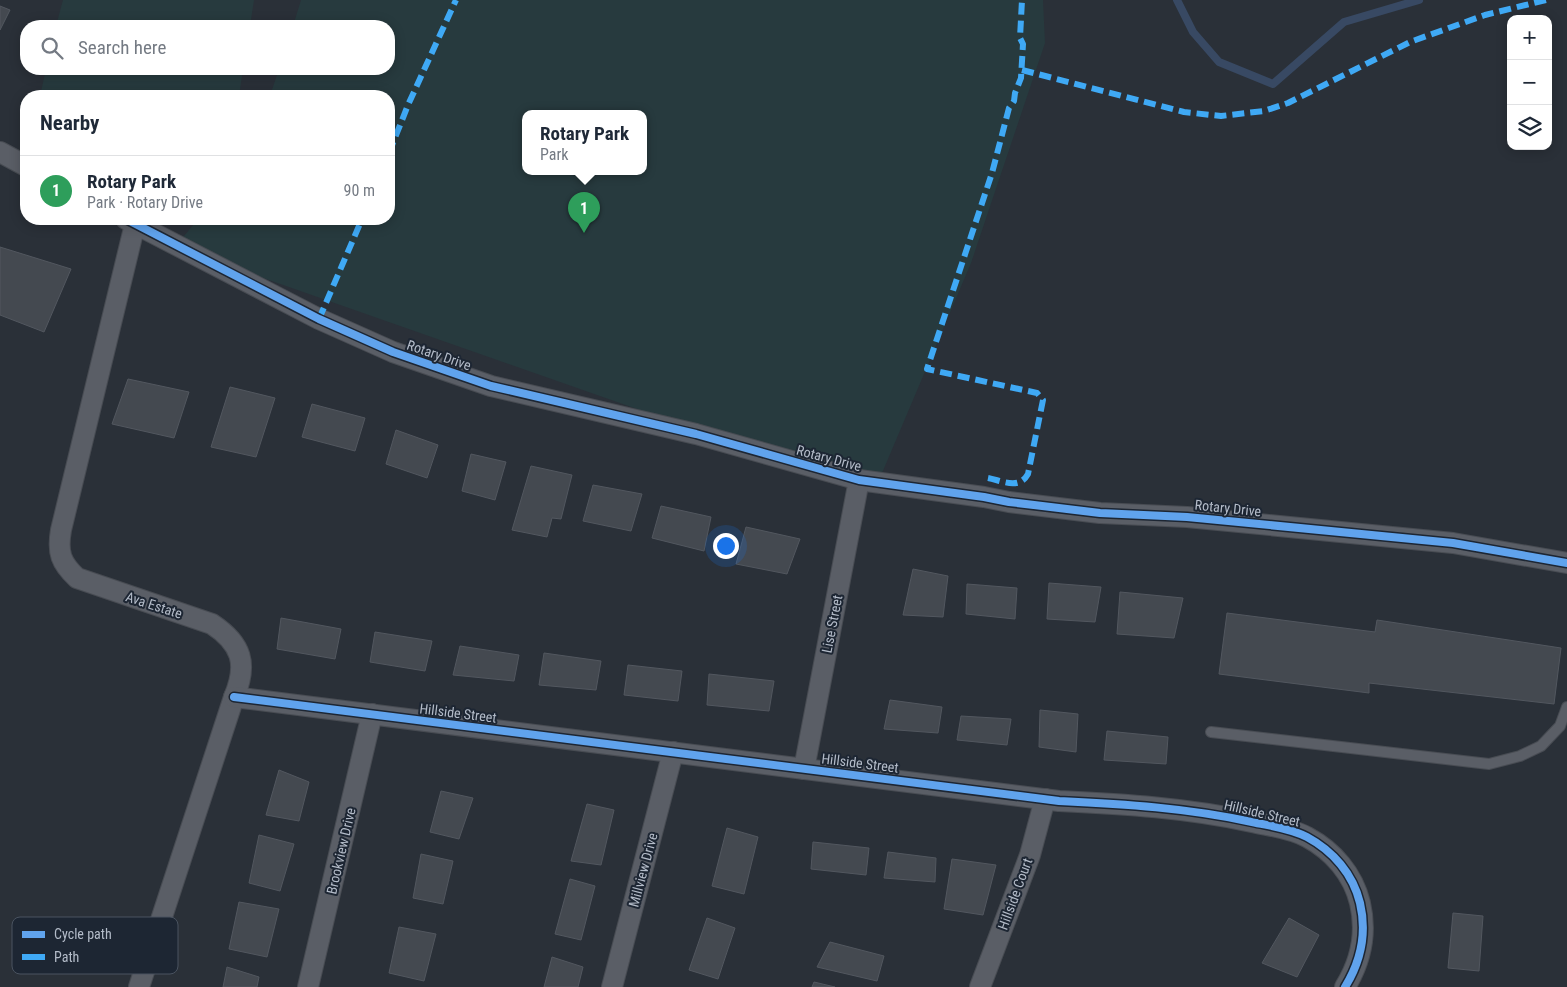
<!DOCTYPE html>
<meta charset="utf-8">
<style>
:root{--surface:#fff;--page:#f6f6f7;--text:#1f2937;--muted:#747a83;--line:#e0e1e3;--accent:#7c3aed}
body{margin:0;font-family:"Roboto Condensed",sans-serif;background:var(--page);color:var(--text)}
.controls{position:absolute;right:15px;top:15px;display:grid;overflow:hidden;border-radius:10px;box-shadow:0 2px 12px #0003}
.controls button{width:45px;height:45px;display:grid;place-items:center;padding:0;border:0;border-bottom:1px solid var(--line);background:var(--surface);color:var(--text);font:25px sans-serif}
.you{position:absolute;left:725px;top:545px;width:18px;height:18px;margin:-12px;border:4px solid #fff;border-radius:50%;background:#1a73e8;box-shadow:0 0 0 8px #1a73e833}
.badge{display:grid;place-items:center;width:32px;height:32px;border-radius:50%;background:var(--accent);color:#fff;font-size:16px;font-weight:700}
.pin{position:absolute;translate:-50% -41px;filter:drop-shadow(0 1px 2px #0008)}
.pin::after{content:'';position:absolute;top:26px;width:18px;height:15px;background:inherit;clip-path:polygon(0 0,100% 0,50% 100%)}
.popup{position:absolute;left:522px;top:110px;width:125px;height:65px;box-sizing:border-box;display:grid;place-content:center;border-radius:10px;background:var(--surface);filter:drop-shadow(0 1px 4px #0005);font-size:16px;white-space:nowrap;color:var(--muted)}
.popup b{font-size:19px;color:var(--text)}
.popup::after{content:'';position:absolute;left:50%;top:100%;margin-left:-10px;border:10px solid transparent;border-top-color:var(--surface)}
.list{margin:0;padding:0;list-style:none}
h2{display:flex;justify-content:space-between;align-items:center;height:65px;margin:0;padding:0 20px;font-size:21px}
h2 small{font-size:16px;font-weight:400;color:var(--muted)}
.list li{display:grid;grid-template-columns:32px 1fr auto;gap:15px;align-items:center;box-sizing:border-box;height:70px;padding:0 20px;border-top:1px solid var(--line)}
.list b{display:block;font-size:19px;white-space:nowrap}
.list p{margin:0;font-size:16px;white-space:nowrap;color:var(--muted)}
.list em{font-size:16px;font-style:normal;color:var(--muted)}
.icon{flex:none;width:28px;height:28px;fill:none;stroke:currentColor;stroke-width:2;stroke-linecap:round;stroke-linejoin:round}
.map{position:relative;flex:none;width:1567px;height:987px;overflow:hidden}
.search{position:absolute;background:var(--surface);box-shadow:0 2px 12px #0003;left:20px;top:20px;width:375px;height:55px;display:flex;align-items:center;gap:12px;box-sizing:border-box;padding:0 18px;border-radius:20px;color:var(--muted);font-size:19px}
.panel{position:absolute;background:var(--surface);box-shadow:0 2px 12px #0003;left:20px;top:90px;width:375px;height:135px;border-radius:20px}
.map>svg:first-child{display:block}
.green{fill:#273a3e;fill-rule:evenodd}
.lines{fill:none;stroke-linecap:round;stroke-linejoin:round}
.stream{stroke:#384963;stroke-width:8}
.building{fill:#444950;stroke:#52575f}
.service-casing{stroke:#484c53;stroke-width:12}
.minor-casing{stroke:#484c53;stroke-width:22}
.service{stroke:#5a5e66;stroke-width:10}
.minor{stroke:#5a5e66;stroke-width:20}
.quiet{stroke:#3fa9f5;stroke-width:6;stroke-dasharray:12 6;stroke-linecap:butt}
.cycleway-casing{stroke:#1d2633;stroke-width:11}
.cycleway{stroke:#60a3ed;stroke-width:8}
.labels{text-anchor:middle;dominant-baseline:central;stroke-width:4;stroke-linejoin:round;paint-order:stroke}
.street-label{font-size:14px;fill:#b4bcc9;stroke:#1d2633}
.key{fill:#1d2633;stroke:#4a5360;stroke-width:1}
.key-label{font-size:14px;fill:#b4bcc9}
</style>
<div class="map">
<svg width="1567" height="987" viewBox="0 0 1567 987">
<rect width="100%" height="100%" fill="#2a3038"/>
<!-- green -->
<g class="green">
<path d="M 63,0 L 254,0 L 250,26 L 56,26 Z"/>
<path d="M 301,0 L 1043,0 L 1045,43 L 971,263 L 874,492 L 175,247 L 198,219 L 389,219 L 389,96 L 270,96 L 279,69 L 389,69 L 389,26 L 293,26 ZM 525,114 L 643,114 L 643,172 L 525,172 Z"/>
<path d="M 46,69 L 243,69 L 239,96 L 40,96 Z"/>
</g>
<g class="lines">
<!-- stream -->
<path class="stream" d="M 1177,0 L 1193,32 L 1219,62 L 1273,84 L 1344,22 L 1419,0"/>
</g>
<!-- building -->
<g class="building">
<path d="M 0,6 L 10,10 L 0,30 Z"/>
<path d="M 0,247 L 71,269 L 44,332 L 0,315 Z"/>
<path d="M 128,379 L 189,392 L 174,438 L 112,424 Z"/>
<path d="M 230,387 L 275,398 L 256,457 L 211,447 Z"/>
<path d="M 312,404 L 365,418 L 355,451 L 302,437 Z"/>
<path d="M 396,430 L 438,445 L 427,478 L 386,464 Z"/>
<path d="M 471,454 L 506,462 L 495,500 L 462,491 Z"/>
<path d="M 531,466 L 572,475 L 561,519 L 552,518 L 547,537 L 512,530 Z"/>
<path d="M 593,485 L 642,494 L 631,531 L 583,521 Z"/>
<path d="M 661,506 L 711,517 L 704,551 L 652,538 Z"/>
<path d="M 746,527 L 800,539 L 787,574 L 736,564 Z"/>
<path d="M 913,569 L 948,576 L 943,617 L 903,615 Z"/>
<path d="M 1049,583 L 1101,587 L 1095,622 L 1047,619 Z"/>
<path d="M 967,584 L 1017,588 L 1015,619 L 966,614 Z"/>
<path d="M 1120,592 L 1183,598 L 1174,638 L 1117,634 Z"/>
<path d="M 1227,613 L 1375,632 L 1377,620 L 1561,648 L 1554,704 L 1369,683 L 1369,693 L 1219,674 Z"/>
<path d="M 281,618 L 341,629 L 335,659 L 277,649 Z"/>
<path d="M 375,632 L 432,641 L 425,671 L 370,662 Z"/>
<path d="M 460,646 L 519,655 L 514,681 L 453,675 Z"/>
<path d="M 544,653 L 601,661 L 596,690 L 539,685 Z"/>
<path d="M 628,665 L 682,671 L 678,701 L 624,695 Z"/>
<path d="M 709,674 L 774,681 L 769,711 L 707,705 Z"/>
<path d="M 890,700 L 942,707 L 938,733 L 884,729 Z"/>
<path d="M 1040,710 L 1078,714 L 1076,752 L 1039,747 Z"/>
<path d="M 961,716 L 1011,719 L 1007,745 L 957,740 Z"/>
<path d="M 1107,731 L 1168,737 L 1166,764 L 1104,760 Z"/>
<path d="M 279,770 L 309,782 L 299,821 L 266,815 Z"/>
<path d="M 441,791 L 473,798 L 459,839 L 430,832 Z"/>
<path d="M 587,804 L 614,810 L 601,865 L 571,861 Z"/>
<path d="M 727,828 L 758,837 L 744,894 L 712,886 Z"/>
<path d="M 259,835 L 294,844 L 280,891 L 249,883 Z"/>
<path d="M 813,842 L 869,848 L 866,875 L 811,869 Z"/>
<path d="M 888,852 L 936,858 L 935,882 L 884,878 Z"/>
<path d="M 421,854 L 453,861 L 443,904 L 413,898 Z"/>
<path d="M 952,859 L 996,865 L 983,915 L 944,909 Z"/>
<path d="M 570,879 L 595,886 L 581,940 L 555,934 Z"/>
<path d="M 239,902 L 279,909 L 267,957 L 229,949 Z"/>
<path d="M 1453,913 L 1483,916 L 1479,971 L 1448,968 Z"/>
<path d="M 707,918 L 735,928 L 718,979 L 689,970 Z"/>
<path d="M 1289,918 L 1319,935 L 1297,977 L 1262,963 Z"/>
<path d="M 399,927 L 436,934 L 424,981 L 389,973 Z"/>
<path d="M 830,942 L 884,956 L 877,981 L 817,967 Z"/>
<path d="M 552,957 L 583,967 L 578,987 L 544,987 Z"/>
<path d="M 227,967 L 259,977 L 257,987 L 223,987 Z"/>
<path d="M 814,982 L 835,987 L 812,987 Z"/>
</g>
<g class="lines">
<defs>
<path id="service" d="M 1211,732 L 1489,764 L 1520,756 L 1541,746 L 1560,726 L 1567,707"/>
<g id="minor">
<path d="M 0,152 L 26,166"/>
<path d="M 126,219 L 319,319 L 393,352 L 491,386 L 696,434 L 859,480 L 984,497 L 1009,502 L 1100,513 L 1187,517 L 1453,543 L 1567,563"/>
<path d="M 135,224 L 61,530 C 57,553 61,563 77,578 L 212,624 C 242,644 248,664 234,697 L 139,987"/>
<path d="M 234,697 L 1059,801 C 1124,804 1188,808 1252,822 C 1270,826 1290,828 1307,837 C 1333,851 1353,874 1360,903 C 1367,933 1361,961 1345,987"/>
<path d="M 804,769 L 859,480"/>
<path d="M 308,987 L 372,714"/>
<path d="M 612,987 L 673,752"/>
<path d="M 980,987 L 1030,855 L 1045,799"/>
</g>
</defs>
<!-- service casing -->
<use href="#service" class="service-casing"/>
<!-- minor casing -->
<use href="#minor" class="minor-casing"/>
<!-- service -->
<use href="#service" class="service"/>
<!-- minor -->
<use href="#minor" class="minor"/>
<!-- quiet -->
<g class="quiet">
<path d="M 1022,70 L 1184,112 L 1221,116 L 1264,111 L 1288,103 L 1410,42 L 1485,15 L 1546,0"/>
<path d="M 389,153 L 408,105 L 456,0"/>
<path d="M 319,319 L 362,219"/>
<path d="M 988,478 C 1003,481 1019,490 1028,474 L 1043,400 L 1037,393 L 927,369 L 992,173 L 1009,108 L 1014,101 L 1015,93 L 1021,78 L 1023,44 L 1020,38 L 1022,0"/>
</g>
<defs>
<g id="cycleway">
<path d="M 126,219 L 319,319 L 393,352 L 491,386 L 696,434 L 859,480 L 984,497 L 1009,502 L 1100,513 L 1187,517 L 1453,543 L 1567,563"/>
<path d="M 234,697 L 1059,801 C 1124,804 1188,808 1252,822 C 1270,826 1290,828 1307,837 C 1333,851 1353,874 1360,903 C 1367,933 1361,961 1345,987"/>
</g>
</defs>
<!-- cycleway casing -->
<use href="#cycleway" class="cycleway-casing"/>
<!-- cycleway -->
<use href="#cycleway" class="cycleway"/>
</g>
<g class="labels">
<!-- street labels -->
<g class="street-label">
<text transform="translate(439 355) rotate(19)">Rotary Drive</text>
<text transform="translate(829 458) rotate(15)">Rotary Drive</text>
<text transform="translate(1228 508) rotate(6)">Rotary Drive</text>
<text transform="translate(154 605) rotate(18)">Ava Estate</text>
<text transform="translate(832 624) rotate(-79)">Lise Street</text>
<text transform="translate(458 713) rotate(7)">Hillside Street</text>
<text transform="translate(860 763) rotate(7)">Hillside Street</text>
<text transform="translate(1262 813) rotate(13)">Hillside Street</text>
<text transform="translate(341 851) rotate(-77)">Brookview Drive</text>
<text transform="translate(643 870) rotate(-75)">Millview Drive</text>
<text transform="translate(1015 894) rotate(-70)">Hillside Court</text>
</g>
</g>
<!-- legend -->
<rect x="12" y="917" width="166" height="57" rx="8" class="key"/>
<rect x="22" y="931" width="23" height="7" fill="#60a3ed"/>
<rect x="22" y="954" width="23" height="6" fill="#3fa9f5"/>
<g class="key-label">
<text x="54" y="939">Cycle path</text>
<text x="54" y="962">Path</text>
</g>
</svg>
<div class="controls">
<button>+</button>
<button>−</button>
<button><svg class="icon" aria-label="layers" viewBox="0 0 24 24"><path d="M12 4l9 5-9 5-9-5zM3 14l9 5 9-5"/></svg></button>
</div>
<div class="you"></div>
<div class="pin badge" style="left:584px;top:233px;background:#2e9e5b">1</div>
<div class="popup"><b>Rotary Park</b>Park</div>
<div class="search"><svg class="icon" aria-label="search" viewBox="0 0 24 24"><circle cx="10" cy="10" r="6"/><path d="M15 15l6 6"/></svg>Search here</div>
<section class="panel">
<h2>Nearby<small></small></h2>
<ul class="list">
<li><span class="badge" style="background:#2e9e5b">1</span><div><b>Rotary Park</b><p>Park · Rotary Drive</p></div><em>90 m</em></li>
</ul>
</section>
</div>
